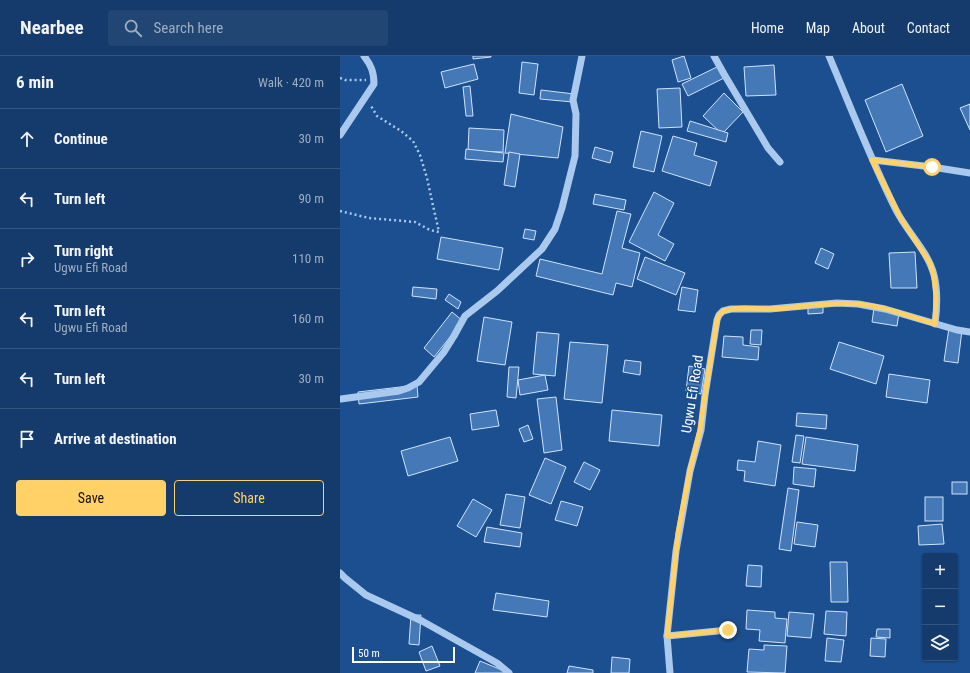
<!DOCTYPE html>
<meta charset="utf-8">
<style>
:root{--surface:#143b6b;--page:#214673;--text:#f1f3f6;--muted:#9dadc1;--line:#33557e;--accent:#ffd166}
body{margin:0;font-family:"Roboto Condensed",sans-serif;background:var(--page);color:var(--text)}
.controls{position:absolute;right:12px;bottom:12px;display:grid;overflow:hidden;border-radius:4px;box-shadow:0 1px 3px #0004}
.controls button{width:36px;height:36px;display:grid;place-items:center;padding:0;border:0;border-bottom:1px solid var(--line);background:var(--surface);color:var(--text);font:20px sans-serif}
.scale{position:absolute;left:12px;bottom:10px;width:103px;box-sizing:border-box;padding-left:4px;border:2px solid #fff;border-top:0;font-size:11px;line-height:14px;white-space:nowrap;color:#fff;-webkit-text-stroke:3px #1b4f8f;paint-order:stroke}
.stop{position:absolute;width:12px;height:12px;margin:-9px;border:3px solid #ffd166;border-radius:50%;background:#fff}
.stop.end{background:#ffd166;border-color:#fff;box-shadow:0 1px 4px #0008}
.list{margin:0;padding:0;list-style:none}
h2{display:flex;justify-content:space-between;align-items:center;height:52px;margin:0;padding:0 16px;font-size:17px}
h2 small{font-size:13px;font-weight:400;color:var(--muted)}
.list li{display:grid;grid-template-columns:26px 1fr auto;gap:12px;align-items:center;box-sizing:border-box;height:60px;padding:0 16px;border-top:1px solid var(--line)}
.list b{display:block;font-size:15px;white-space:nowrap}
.list p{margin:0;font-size:13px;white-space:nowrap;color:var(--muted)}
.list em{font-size:13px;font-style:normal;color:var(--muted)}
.actions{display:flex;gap:8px;padding:12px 16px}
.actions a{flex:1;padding:9px 0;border:1px solid var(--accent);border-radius:4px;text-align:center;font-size:14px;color:var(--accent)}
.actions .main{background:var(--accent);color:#111}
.icon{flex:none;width:22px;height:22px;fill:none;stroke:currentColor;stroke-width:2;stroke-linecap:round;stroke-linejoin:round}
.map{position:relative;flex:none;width:630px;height:617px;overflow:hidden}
header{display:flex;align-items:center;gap:24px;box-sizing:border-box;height:56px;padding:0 20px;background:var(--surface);border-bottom:1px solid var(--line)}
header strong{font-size:19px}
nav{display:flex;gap:22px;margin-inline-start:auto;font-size:14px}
.search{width:280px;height:36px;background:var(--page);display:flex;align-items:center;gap:10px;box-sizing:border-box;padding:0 14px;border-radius:4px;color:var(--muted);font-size:15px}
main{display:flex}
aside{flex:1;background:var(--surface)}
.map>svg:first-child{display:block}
.building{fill:#4478b7;stroke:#cfe3fa}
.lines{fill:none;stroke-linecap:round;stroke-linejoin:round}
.path{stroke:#a9c9ee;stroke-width:2.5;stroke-dasharray:2 3;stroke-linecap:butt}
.minor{stroke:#a9c9ee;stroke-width:7}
.route{stroke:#ffd166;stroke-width:5}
.labels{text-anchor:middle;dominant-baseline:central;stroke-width:3;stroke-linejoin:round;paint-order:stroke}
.street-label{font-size:14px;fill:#fff;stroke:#1b4f8f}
</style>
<header>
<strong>Nearbee</strong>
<div class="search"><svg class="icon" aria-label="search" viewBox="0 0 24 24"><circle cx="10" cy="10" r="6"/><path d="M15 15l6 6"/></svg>Search here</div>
<nav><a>Home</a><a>Map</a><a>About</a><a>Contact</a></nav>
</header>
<main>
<aside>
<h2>6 min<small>Walk · 420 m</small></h2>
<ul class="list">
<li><svg class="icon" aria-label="ahead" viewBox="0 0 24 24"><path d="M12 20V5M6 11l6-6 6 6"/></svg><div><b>Continue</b></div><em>30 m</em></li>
<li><svg class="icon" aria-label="left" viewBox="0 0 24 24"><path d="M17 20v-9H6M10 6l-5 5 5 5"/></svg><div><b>Turn left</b></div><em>90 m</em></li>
<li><svg class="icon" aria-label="right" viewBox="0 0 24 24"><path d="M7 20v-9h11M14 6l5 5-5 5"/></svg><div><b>Turn right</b><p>Ugwu Efi Road</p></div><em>110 m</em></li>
<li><svg class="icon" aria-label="left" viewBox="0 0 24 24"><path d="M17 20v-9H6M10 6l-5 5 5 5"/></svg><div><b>Turn left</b><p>Ugwu Efi Road</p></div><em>160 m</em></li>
<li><svg class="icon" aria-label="left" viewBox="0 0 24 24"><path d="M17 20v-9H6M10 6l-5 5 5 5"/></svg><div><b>Turn left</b></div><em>30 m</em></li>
<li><svg class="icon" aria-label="arrive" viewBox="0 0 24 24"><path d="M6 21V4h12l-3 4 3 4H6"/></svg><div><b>Arrive at destination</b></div></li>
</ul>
<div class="actions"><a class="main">Save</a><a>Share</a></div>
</aside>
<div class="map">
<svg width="630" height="617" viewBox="0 0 630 617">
<rect width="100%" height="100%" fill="#1b4f8f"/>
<!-- building -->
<g class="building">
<path d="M 133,0 L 151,0 L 151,1 L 133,3 Z"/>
<path d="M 344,0 L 351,22 L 338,26 L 332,4 Z"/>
<path d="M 182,6 L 198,8 L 194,39 L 179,37 Z"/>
<path d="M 134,8 L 138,23 L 105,32 L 101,16 Z"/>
<path d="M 434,9 L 436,39 L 406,40 L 404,11 Z"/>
<path d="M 379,10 L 384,22 L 348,40 L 342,28 Z"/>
<path d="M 562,28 L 583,80 L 546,96 L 525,44 Z"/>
<path d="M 130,30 L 133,60 L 126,60 L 123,31 Z"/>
<path d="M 340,32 L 342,71 L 319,72 L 317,33 Z"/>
<path d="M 201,34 L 234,38 L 233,46 L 200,43 Z"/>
<path d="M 384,37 L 403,56 L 382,78 L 363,60 Z"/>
<path d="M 630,48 L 630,74 L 620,52 Z"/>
<path d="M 171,58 L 223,71 L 218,102 L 165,97 Z"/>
<path d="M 350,65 L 388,77 L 386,86 L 347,75 Z"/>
<path d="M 129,72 L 164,74 L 163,96 L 128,95 Z"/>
<path d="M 301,75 L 322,80 L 314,116 L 293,111 Z"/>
<path d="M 333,80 L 357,87 L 354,99 L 377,106 L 370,130 L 322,115 Z"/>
<path d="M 255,91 L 273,96 L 270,107 L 252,102 Z"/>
<path d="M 126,93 L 164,97 L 163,106 L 125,103 Z"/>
<path d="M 169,96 L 180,98 L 175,131 L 164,129 Z"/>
<path d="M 314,136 L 334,147 L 318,179 L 334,188 L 325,205 L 289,186 Z"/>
<path d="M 255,138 L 286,144 L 284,154 L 253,148 Z"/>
<path d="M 277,155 L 291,158 L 282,192 L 300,197 L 292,231 L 276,227 L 273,239 L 196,220 L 200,203 L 262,218 Z"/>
<path d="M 185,173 L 196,175 L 194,184 L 183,182 Z"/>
<path d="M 101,181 L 163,192 L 159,214 L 97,203 Z"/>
<path d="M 481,192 L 494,198 L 488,213 L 475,207 Z"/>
<path d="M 575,196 L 577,232 L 551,232 L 549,197 Z"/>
<path d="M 305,201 L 345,217 L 336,239 L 297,223 Z"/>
<path d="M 73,231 L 97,233 L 96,243 L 72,240 Z"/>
<path d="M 342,231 L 358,234 L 355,256 L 338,254 Z"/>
<path d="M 109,238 L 121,246 L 118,253 L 105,244 Z"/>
<path d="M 468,250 L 483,250 L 483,257 L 468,258 Z"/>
<path d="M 534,252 L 559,257 L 557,270 L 532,266 Z"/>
<path d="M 112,256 L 123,265 L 94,301 L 84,292 Z"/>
<path d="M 144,261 L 172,266 L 165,309 L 137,305 Z"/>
<path d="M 609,272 L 622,274 L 618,307 L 604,305 Z"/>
<path d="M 411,274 L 422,274 L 421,289 L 410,288 Z"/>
<path d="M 197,276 L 219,278 L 215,320 L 193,318 Z"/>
<path d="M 384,280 L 403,281 L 403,289 L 419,291 L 418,304 L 382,301 Z"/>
<path d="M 230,286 L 268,289 L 262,347 L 224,343 Z"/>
<path d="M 499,286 L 544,300 L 536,328 L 490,313 Z"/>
<path d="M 285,304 L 301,306 L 300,319 L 283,316 Z"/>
<path d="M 349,310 L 365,313 L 361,338 L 346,335 Z"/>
<path d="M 169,311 L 179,311 L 176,342 L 167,341 Z"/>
<path d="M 549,318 L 590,324 L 587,347 L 546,341 Z"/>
<path d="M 205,319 L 208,334 L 180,339 L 178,324 Z"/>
<path d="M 77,329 L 78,341 L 19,348 L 18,336 Z"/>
<path d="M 216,341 L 222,394 L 204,397 L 197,343 Z"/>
<path d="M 156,354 L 159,370 L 132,374 L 130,358 Z"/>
<path d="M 272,354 L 322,359 L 319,390 L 269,385 Z"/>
<path d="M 457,357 L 487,359 L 486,373 L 456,370 Z"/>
<path d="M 188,369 L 193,383 L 184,386 L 179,373 Z"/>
<path d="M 456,379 L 464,380 L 460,407 L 452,406 Z"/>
<path d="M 110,381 L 118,405 L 68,420 L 61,395 Z"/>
<path d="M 466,381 L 518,389 L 515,415 L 462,408 Z"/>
<path d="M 418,385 L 441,389 L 435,430 L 404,425 L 405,415 L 397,414 L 398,404 L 415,406 Z"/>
<path d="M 205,402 L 226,411 L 211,448 L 189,439 Z"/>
<path d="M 244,406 L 260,414 L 250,434 L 234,426 Z"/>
<path d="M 454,411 L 476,413 L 474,431 L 453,428 Z"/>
<rect x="612" y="426" width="15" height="12"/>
<path d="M 448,432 L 459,434 L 451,495 L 439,493 Z"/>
<path d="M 166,438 L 185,441 L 180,472 L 160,469 Z"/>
<rect x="585" y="441" width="18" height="24"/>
<path d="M 133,443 L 152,454 L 136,481 L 117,470 Z"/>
<path d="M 221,445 L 243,451 L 237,470 L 215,464 Z"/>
<path d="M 457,466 L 478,469 L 475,491 L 454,488 Z"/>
<path d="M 602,468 L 604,488 L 579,489 L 578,470 Z"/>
<path d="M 147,471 L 182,477 L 180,491 L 144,486 Z"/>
<path d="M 490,506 L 507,506 L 508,546 L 491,546 Z"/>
<path d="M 408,509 L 422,510 L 421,531 L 406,530 Z"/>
<path d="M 156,537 L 209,545 L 207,561 L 153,554 Z"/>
<path d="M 407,554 L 435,556 L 435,562 L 447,563 L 445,587 L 419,585 L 420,574 L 406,573 Z"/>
<path d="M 486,555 L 507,556 L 506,580 L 484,578 Z"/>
<path d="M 449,556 L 474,558 L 471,582 L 447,580 Z"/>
<path d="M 71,559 L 81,559 L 79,589 L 69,588 Z"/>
<path d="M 537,573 L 550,573 L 550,582 L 536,581 Z"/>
<path d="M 487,582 L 504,584 L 501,606 L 485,605 Z"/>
<path d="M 531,582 L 546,583 L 545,601 L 530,600 Z"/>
<path d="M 424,589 L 447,590 L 445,617 L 407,616 L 409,593 L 424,594 Z"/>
<path d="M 92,590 L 100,610 L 86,615 L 79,596 Z"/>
<path d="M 272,601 L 290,603 L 289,617 L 271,617 Z"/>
<path d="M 140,605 L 169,617 L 135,617 Z"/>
<path d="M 229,610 L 253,614 L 253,617 L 227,617 Z"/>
</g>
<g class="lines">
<!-- path -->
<g class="path">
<path d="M 0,22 L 5,24 L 26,24"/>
<path d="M 0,155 L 29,162 L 75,166 L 90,174 L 99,176 L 92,145 L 87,122 L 80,99 L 73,85 L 61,75 L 37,60 L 31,50"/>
</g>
<!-- minor -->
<g class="minor">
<path d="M 374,0 L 384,18 L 428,92 L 440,106"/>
<path d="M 489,0 C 511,52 531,104 556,154 C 567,176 588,195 594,219 C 598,235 597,253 595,268"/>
<path d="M 0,79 L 34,28 C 34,16 31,9 24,0"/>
<path d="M 533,104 L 592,111 L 630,117"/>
<path d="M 1,343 L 59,335 L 68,332 L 79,326 L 104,296 L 114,280 L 125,260 L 157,235 L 202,193 L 215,173 L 222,152 L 235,100 L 236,58 L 233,44 L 242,0"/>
<path d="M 0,517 L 5,522 L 26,539 L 82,565 L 157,607 L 169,617"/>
<path d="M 327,580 L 388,574"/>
<path d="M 330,617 L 327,580 L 336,495 L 350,415 L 361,374 L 365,339 L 377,264 L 379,259 L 383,255 L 391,253 L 430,253 L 497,247 L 518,248 L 545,253 L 617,274 L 630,276"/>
</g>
</g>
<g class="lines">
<!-- route -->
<path class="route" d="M 388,574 L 327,580 L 338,477 L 350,414 L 360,374 L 365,339 L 377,264 C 378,260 380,257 384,255 C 396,250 416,253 429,253 C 459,252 488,245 518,248 C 544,250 570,261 595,268 L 596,240 L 594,220 L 590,207 L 560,161 L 532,104 L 592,111"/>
</g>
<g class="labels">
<!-- street labels -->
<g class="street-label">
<text transform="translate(352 338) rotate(-81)">Ugwu Efi Road</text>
</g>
</g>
</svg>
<div class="controls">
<button>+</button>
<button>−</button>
<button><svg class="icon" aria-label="layers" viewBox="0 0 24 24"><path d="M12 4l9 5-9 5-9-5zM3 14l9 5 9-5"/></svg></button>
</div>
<div class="scale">50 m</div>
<div class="stop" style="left:592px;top:111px"></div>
<div class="stop end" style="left:388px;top:574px"></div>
</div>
</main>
